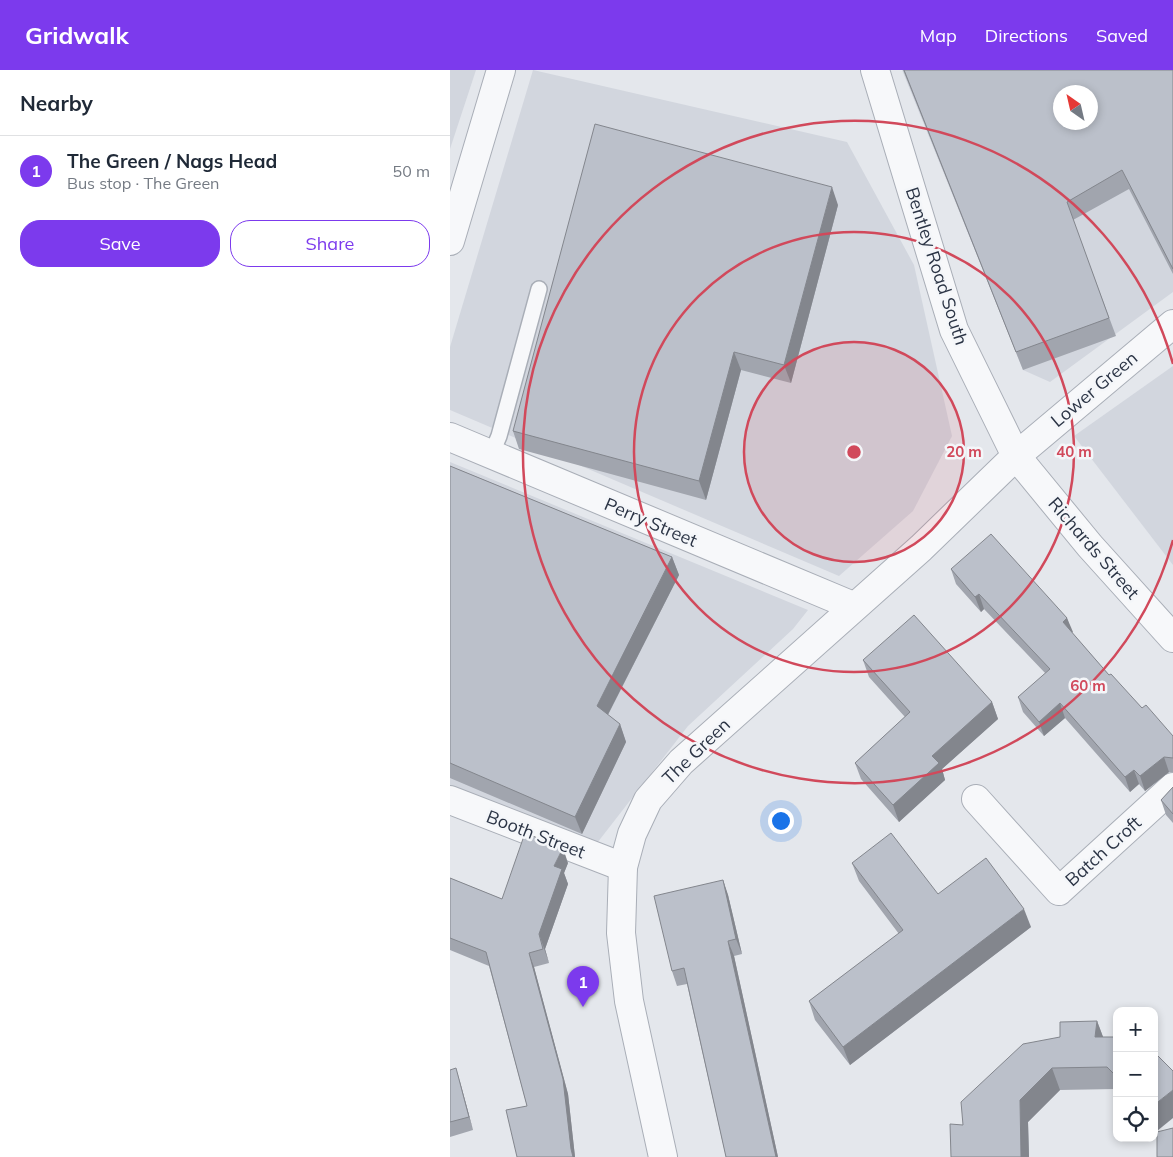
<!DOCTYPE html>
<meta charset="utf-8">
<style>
:root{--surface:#fff;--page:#f6f6f7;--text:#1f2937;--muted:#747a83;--line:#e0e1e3;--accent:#7c3aed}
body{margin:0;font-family:Mulish,sans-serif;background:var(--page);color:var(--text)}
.controls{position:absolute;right:15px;bottom:15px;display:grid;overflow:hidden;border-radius:10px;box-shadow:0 2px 8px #0003}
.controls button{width:45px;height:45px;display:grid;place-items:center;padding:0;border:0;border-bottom:1px solid var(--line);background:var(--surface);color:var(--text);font:25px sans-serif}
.compass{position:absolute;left:603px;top:15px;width:45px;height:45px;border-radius:50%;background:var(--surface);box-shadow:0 2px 8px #0003;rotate:326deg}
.you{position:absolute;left:330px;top:750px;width:18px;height:18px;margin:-12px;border:4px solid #fff;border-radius:50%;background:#1a73e8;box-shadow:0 0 0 8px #1a73e833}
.badge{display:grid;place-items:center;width:32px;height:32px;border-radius:50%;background:var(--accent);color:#fff;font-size:16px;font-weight:700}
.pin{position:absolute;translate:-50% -41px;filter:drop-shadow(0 1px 2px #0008)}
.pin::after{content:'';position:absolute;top:26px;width:18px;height:15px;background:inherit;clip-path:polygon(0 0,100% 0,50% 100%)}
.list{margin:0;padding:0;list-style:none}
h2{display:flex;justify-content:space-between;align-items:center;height:65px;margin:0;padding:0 20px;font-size:21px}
h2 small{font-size:16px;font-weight:400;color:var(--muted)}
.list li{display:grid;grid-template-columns:32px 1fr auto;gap:15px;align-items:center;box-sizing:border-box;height:70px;padding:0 20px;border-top:1px solid var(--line)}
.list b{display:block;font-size:19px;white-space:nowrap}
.list p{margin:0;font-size:16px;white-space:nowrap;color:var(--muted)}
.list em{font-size:16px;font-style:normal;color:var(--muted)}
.actions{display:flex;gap:10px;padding:15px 20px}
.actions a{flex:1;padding:11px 0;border:1px solid var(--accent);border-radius:20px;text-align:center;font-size:18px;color:var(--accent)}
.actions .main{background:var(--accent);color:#fff}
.icon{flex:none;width:28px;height:28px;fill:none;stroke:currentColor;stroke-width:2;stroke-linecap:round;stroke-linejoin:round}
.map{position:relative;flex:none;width:723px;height:1087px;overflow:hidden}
header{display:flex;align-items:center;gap:30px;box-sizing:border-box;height:70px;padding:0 25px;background:var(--accent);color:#fff}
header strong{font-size:24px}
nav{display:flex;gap:28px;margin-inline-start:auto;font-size:18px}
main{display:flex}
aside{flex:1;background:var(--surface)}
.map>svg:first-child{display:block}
.built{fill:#d2d6de;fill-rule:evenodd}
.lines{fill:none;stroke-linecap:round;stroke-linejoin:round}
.service-casing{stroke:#a9aeb7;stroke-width:18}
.minor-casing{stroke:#a9aeb7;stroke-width:30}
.tertiary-casing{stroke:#a9aeb7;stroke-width:30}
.service{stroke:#f7f8fa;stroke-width:15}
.minor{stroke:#f7f8fa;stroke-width:28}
.tertiary{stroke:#f7f8fa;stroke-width:28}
.wall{fill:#a1a5ae}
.shaded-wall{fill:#83868d}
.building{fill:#bbc0ca;stroke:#83868d;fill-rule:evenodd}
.ring{fill:none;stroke:#d1495b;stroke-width:2.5}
.labels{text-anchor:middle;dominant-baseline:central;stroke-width:5;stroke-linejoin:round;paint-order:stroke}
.street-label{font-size:18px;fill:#2b3445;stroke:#f4f6f9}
.centre{fill:#d1495b;stroke:#f4f6f9;stroke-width:2.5}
.ring-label{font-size:15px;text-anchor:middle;font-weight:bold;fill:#d1495b;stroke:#f4f6f9;stroke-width:5;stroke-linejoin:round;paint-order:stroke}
</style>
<header>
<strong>Gridwalk</strong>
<nav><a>Map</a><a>Directions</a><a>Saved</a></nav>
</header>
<main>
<aside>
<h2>Nearby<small></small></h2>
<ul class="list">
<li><span class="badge">1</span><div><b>The Green / Nags Head</b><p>Bus stop · The Green</p></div><em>50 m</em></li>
</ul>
<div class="actions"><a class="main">Save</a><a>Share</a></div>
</aside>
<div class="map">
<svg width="723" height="1087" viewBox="0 0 723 1087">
<rect width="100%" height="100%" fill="#e4e7ec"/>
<!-- built -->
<g class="built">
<path d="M 0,0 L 26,0 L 0,79 Z"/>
<path d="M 83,0 L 397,72 L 464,195 L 502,366 L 463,441 L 389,506 L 0,340 L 0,277 Z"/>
<path d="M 452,0 L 723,0 L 723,222 L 600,312 L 573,300 ZM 610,22 L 640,22 L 640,52 L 610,52 Z"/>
<path d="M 723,296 L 723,495 L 624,366 Z"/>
<path d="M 0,392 L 358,540 L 343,559 L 238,656 L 144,777 L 0,716 Z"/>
</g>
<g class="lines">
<defs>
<path id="service" d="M 41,385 L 49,366 L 89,219"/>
<g id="minor">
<path d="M 0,171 L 51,0"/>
<path d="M 0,367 L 403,536"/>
<path d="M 526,729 L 609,821 L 723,717"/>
<path d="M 0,730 L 173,797"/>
</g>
<g id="tertiary">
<path d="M 425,0 L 504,260 L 566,386 L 640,476 L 723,568"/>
<path d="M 213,1087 L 179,931 L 171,863 L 173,797 L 182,764 L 198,730 L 231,692 L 471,478 L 566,386 L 723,254"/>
</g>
</defs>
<!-- service casing -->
<use href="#service" class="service-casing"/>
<!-- minor casing -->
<use href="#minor" class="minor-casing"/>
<!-- tertiary casing -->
<use href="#tertiary" class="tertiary-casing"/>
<!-- service -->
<use href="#service" class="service"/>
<!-- minor -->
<use href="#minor" class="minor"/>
<!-- tertiary -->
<use href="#tertiary" class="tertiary"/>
</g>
<!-- wall -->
<g class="wall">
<path d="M 453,0 L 723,0 L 723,204 L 679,119 L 623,150 L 666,266 L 573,300 Z"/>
<path d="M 388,135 L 341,313 L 291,300 L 256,430 L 69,379 L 63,361 Z"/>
<path d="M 0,396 L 222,487 L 229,505 L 158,645 L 170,654 L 176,672 L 132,764 L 0,708 Z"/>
<path d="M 501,499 L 617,548 L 622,563 L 659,605 L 692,638 L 723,666 L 723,702 L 719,702 L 695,721 L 689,714 L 680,722 L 615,648 L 594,666 L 573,642 L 568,627 L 596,604 L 534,539 L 531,542 L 506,514 Z"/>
<path d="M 413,590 L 542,632 L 548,649 L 492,699 L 495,710 L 449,752 L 411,709 L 405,693 L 455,647 L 419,607 Z"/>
<path d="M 723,717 L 723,753 L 716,745 L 711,730 Z"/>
<path d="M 118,793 L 114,803 L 118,814 L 95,879 L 99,893 L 84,897 L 118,1024 L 125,1087 L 67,1087 L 77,1036 L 39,896 L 0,880 L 0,808 L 52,829 Z"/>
<path d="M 402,793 L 488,824 L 581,857 L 400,995 L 365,950 L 359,931 L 449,864 L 409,811 Z"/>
<path d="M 273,810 L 278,825 L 292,884 L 284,886 L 328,1087 L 276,1087 L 237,914 L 227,916 L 222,901 Z"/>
<path d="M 647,951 L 653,967 L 667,967 L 667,1021 L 665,1019 L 610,1020 L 578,1052 L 579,1087 L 501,1087 L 513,1055 L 610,967 Z"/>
<path d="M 0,1000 L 10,1012 L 23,1060 L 0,1067 Z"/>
</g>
<!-- shaded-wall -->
<g class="shaded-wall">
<path d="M 382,117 L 388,135 L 341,313 L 334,295 Z"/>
<path d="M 284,282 L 291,300 L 256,430 L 249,411 Z"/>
<path d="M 222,487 L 229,505 L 153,654 L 147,636 Z"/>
<path d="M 529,524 L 534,539 L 531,542 L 525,527 Z"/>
<path d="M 617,548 L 623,562 L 618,566 L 613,552 Z"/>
<path d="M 542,632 L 548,649 L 492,699 L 495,710 L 449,752 L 443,735 L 482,686 Z"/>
<path d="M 610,633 L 615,648 L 594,666 L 589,652 Z"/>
<path d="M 170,654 L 176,672 L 132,764 L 125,747 Z"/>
<path d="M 714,687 L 719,702 L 695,721 L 690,706 Z"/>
<path d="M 684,700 L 689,714 L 680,722 L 675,707 Z"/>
<path d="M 113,778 L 118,793 L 114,803 L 118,814 L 95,879 L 99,893 L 89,864 L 104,796 Z"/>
<path d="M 273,810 L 278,825 L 292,884 L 286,869 Z"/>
<path d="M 574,839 L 581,857 L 400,995 L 393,977 Z"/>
<path d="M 278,871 L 284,886 L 328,1087 L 326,1087 Z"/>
<path d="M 79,883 L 84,897 L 118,1024 L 125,1087 L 123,1087 L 121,1079 Z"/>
<path d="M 647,951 L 655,972 L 645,967 Z"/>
<path d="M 6,998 L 10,1012 L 23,1060 L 19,1047 Z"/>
<path d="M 602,998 L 610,1020 L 578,1052 L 579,1087 L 571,1087 L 570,1030 Z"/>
<path d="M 723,1020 L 723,1048 L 707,1061 L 704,1053 L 704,1035 Z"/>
</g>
<!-- building -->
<g class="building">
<path d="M 454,0 L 723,0 L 723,199 L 672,100 L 617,132 L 659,248 L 566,282 ZM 610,22 L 640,22 L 640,52 L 610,52 Z"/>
<path d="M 145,54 L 382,117 L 334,295 L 284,282 L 249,411 L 63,361 Z"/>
<path d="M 0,396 L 222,487 L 147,636 L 170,654 L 125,747 L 0,693 Z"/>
<path d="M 541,464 L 617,548 L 613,552 L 659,605 L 661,604 L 692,638 L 696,635 L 723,666 L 723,688 L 714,687 L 690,706 L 684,700 L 675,707 L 610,633 L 589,652 L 568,627 L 600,599 L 529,524 L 525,527 L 501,499 Z"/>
<path d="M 464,545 L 542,632 L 482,686 L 489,693 L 443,735 L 405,693 L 460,642 L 413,590 Z"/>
<path d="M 723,717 L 723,744 L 711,730 Z"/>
<path d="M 75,763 L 113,778 L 104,796 L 112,799 L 89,864 L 93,879 L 79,883 L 113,1009 L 121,1079 L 123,1087 L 67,1087 L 56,1040 L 77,1036 L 36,882 L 0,868 L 0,808 L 52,829 Z"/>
<path d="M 441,763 L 488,824 L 536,788 L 574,839 L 393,977 L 359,931 L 453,860 L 402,793 Z"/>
<path d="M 273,810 L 286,869 L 278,871 L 326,1087 L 276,1087 L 234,898 L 222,901 L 204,826 Z"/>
<path d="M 647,951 L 645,967 L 667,967 L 667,1007 L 657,997 L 602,998 L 570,1030 L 571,1087 L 501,1087 L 500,1054 L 513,1055 L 511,1032 L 573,974 L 610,967 L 610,952 Z"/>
<path d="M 704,982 L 723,1001 L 723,1020 L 704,1035 Z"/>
<path d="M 6,998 L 19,1047 L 0,1052 L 0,1000 Z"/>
<path d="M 723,1058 L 723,1087 L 707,1087 L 707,1062 Z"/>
</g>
<!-- distance rings -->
<circle cx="404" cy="382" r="110" fill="#d1495b" fill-opacity=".12"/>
<g class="ring">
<circle cx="404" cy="382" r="110"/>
<circle cx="404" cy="382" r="220"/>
<path d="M723 470A331 331 0 1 1 723 294"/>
</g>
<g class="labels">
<!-- street labels -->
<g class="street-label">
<text transform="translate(487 196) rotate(72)">Bentley Road South</text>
<text transform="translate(644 319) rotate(-40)">Lower Green</text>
<text transform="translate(201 452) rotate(23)">Perry Street</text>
<text transform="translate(644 478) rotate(49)">Richards Street</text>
<text transform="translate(246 681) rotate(-44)">The Green</text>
<text transform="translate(86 764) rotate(21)">Booth Street</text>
<text transform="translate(653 781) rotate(-42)">Batch Croft</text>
</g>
</g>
<circle cx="404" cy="382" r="8" class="centre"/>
<g class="ring-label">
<text x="514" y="387">20 m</text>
<text x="624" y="387">40 m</text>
<text x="638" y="621">60 m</text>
</g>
</svg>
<div class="controls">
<button>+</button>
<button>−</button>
<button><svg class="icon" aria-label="locate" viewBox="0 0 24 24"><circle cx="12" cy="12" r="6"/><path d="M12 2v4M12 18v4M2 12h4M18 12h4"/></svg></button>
</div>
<svg class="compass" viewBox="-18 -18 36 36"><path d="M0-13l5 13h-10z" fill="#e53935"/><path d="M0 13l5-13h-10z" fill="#747a83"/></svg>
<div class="you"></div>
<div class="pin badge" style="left:133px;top:937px">1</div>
</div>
</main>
